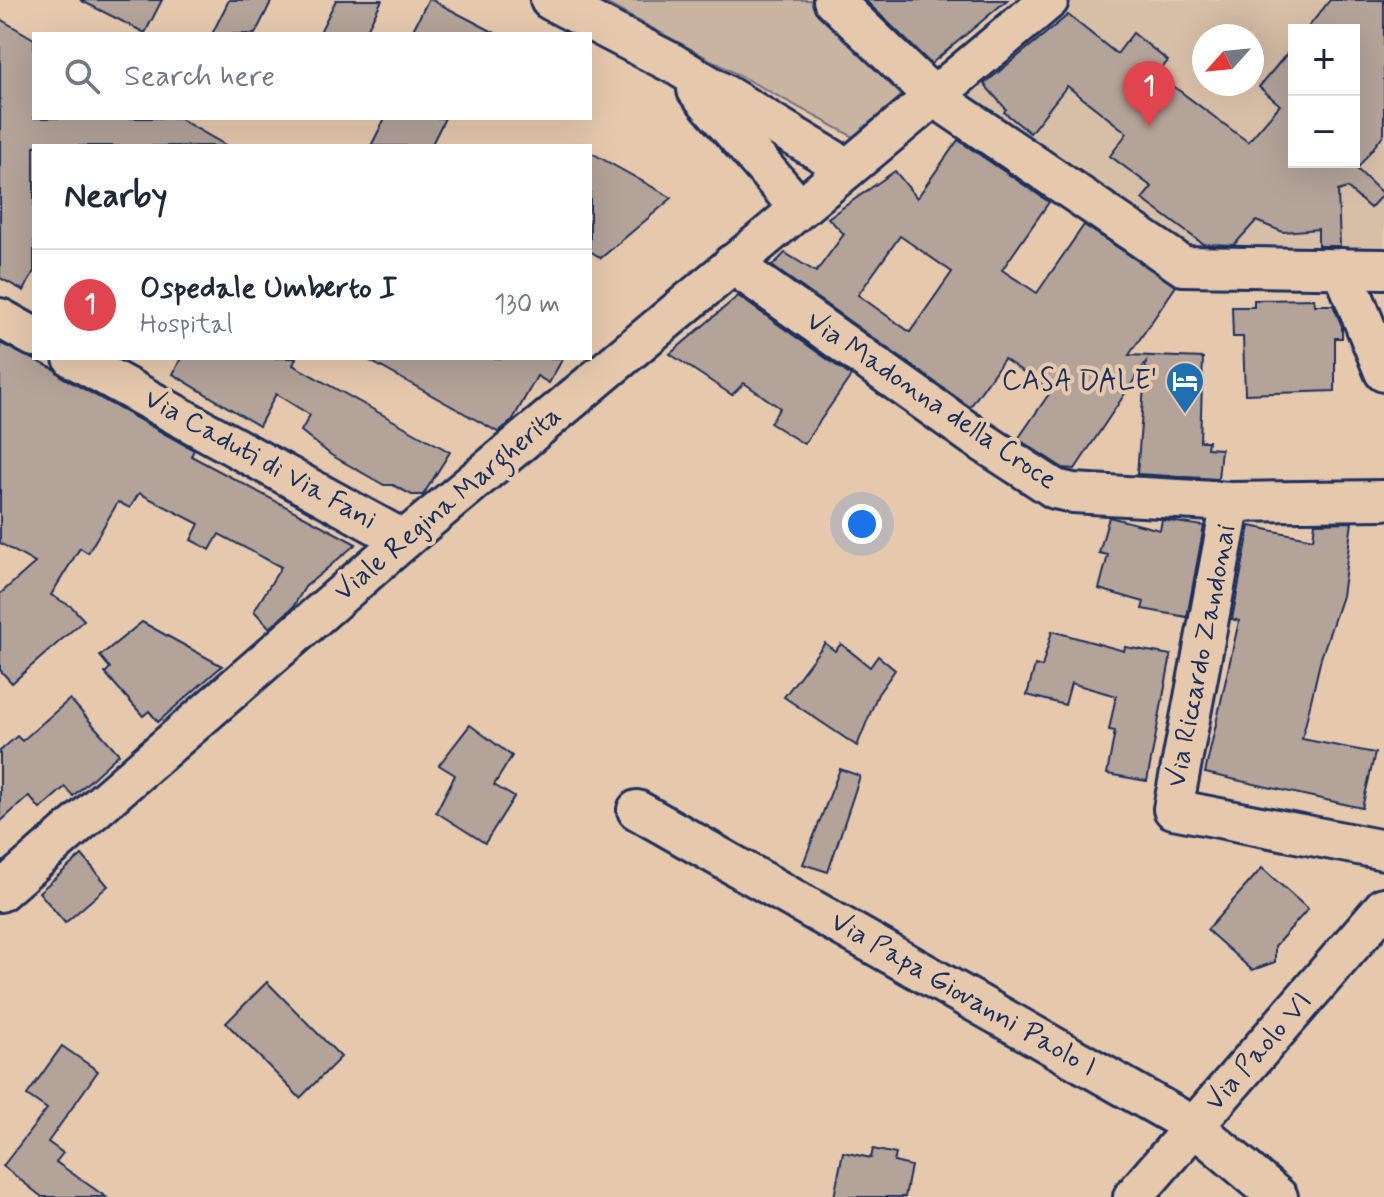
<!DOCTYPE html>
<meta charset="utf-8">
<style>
:root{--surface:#fff;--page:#f2f2f3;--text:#1f2937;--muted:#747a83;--line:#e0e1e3;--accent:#1f6fb2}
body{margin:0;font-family:Mynerve,sans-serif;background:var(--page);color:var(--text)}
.controls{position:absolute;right:24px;top:24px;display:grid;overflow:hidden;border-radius:0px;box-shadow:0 8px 32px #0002}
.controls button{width:72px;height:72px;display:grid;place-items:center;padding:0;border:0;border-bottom:2px solid var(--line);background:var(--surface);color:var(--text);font:40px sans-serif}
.compass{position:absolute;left:1192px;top:24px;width:72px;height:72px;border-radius:50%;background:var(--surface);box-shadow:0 8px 32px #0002;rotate:243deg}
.you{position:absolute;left:862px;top:524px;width:28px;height:28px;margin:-20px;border:6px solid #fff;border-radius:50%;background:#1a73e8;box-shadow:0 0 0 12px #1a73e833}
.badge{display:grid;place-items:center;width:52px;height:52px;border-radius:50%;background:var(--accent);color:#fff;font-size:26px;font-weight:700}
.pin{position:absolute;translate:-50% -66px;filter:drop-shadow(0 2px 4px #0008)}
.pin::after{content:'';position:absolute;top:42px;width:28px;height:24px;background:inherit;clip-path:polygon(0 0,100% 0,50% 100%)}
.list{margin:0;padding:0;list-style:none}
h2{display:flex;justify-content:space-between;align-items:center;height:104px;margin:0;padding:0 32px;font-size:34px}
h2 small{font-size:26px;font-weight:400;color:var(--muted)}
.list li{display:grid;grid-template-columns:52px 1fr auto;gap:24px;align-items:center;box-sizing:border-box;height:112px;padding:0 32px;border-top:2px solid var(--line)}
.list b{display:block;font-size:30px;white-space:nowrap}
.list p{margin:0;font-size:26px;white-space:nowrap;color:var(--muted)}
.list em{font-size:26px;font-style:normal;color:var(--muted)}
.icon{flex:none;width:44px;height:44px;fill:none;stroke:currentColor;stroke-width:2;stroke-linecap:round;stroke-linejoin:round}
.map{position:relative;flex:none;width:1384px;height:1197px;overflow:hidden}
.search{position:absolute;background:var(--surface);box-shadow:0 8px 32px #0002;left:32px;top:32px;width:560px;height:88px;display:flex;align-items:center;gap:20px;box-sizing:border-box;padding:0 28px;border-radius:0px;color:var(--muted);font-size:30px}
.panel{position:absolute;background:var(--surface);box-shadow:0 8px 32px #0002;left:32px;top:144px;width:560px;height:216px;border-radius:0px}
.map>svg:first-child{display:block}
.built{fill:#d7bea7;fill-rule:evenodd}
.green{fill:#c9b3a1;stroke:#727180;stroke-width:2}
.building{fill:#b3a399;stroke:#1b2f5e;stroke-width:2;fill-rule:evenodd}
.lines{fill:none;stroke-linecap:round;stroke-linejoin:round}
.minor-casing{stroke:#1b2f5e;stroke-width:44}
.minor{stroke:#e6c9ad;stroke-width:38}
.labels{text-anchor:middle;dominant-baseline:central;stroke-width:8;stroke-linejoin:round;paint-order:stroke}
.poi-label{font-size:28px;fill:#1b2f5e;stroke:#e6c9ad;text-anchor:end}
.street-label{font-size:28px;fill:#1b2f5e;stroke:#e6c9ad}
</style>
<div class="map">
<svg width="1384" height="1197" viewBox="0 0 1384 1197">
<rect width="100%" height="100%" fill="#e6c9ad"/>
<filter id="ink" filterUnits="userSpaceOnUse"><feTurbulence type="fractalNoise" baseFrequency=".0125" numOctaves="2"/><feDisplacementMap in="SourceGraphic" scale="16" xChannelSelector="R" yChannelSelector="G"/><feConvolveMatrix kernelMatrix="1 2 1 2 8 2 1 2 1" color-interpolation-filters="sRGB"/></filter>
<g filter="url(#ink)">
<!-- built -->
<path class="built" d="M 1066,0 L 1384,0 L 1384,260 L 1186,254 L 954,93 ZM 1294,30 L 1354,30 L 1354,162 L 1294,162 ZM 1204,36 L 1252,36 L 1252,84 L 1204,84 Z"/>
<!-- green -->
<path class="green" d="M 600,0 L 810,0 L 909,93 L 859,140 Z"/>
<!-- building -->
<g class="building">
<path d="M 80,0 L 162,0 L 145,33 Z"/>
<path d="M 229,0 L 272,0 L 255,34 L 212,34 Z"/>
<path d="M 336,0 L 382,0 L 365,34 L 319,34 Z"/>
<path d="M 428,0 L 432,0 L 497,34 L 411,34 Z"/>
<path d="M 865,0 L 1007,0 L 931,64 Z"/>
<path d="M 1330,0 L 1384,0 L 1384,134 L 1357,169 L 1383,194 L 1370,208 L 1347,188 L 1338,191 L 1340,246 L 1318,246 L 1318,229 L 1283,232 L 1256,221 L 1234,245 L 1203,244 L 1142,199 L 1152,187 L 1110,156 L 1127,133 L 1067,86 L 1030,133 L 1004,112 L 1006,109 L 984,84 L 1068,15 L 1117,54 L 1133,33 L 1168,61 L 1157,74 L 1248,142 L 1280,105 L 1259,87 L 1294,45 L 1294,162 L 1349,162 L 1354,166 L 1354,30 L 1306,30 Z"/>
<path d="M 0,19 L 34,39 L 34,118 L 178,118 L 227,146 L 34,146 L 34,271 L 24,291 L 0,278 Z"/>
<path d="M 385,118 L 445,118 L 431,146 L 371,146 Z"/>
<path d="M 958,140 L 1049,202 L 1002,270 L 1037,293 L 1084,225 L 1176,286 L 1129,355 L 1203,358 L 1200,441 L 1208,441 L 1207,448 L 1221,449 L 1218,479 L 1137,474 L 1146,362 L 1075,469 L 1063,468 L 1018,439 L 1051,391 L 1004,359 L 970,407 L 772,266 L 785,253 L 816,272 L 844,234 L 828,218 L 895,171 L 917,198 ZM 900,236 L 952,272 L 910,332 L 858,295 Z"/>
<path d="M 590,152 L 672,198 L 601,258 L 590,251 Z"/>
<path d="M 738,296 L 851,376 L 804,444 L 770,423 L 780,408 L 744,383 L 732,395 L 670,354 Z"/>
<path d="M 1314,299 L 1315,305 L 1333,305 L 1342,326 L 1342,338 L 1335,338 L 1335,391 L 1245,394 L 1243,337 L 1233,337 L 1232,307 L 1254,307 L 1254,300 Z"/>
<path d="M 0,343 L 54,369 L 62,377 L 194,450 L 191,456 L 356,544 L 305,587 L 293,607 L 270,628 L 254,611 L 281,567 L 219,534 L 210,550 L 191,540 L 199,524 L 139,493 L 130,508 L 118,502 L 88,553 L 80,548 L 51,595 L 72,607 L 84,620 L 12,683 L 0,670 L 0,594 L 35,563 L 0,543 Z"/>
<path d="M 181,358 L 296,358 L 293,365 L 450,452 L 423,495 L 412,495 L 393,485 L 384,485 L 331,455 L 301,431 L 310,415 L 276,394 L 259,426 L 173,374 Z"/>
<path d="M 365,358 L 563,358 L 549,383 L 537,376 L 512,421 L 498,432 Z"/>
<path d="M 1109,517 L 1160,530 L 1162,520 L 1204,526 L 1187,617 L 1142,609 L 1144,602 L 1099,589 L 1108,555 L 1099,553 Z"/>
<path d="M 1352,522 L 1342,596 L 1321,658 L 1302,739 L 1375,753 L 1362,808 L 1205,773 L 1239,621 L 1232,619 L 1250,526 L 1313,539 L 1315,523 Z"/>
<path d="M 142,622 L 222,666 L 158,722 L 149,711 L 143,716 L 105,673 L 110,668 L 100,656 Z"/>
<path d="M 1052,631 L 1124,651 L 1125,647 L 1171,655 L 1147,781 L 1107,774 L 1115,731 L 1109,730 L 1116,696 L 1071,683 L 1065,705 L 1027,695 L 1035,665 L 1042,667 Z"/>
<path d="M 825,643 L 835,651 L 841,644 L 870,667 L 878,656 L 895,670 L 878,694 L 857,746 L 784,697 Z"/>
<path d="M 70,699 L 119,754 L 73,796 L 65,787 L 40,809 L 29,796 L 0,822 L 0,751 L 17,736 L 22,741 Z"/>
<path d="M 470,725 L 512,756 L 494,785 L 514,797 L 485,843 L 436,812 L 455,775 L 439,765 Z"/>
<path d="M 840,769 L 860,776 L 828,872 L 803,864 Z"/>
<path d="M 82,855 L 108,886 L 65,923 L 39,892 Z"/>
<path d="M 1262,868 L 1308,909 L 1275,946 L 1275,962 L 1252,970 L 1207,930 Z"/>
<path d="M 267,982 L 341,1057 L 300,1098 L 226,1023 Z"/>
<path d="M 62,1046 L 98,1071 L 48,1142 L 63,1153 L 56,1162 L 106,1197 L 42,1197 L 3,1166 L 47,1109 L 27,1095 Z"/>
<path d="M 873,1149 L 896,1154 L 894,1162 L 911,1166 L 905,1197 L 834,1197 L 843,1152 L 871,1158 Z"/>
</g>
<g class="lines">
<defs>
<g id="minor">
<path d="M 550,0 L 674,64 L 847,168"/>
<path d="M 833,0 L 933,96 L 1183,266 L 1384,269"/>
<path d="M 697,90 L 799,208"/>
<path d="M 732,264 L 975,437 L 1055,489 L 1073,493 L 1231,502 L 1384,500"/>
<path d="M 1342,268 L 1384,372"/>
<path d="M 0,318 L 34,337"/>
<path d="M 73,358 L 404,540"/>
<path d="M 1231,502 L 1173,809 L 1384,850"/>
<path d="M 637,810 L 1195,1127 L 1278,1197"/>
<path d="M 0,892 L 404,540 L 1049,0"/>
<path d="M 1133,1197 L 1384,907"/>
</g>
</defs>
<!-- minor casing -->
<use href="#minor" class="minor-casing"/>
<!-- minor -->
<use href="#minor" class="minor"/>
</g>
</g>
<!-- icons -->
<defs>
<symbol id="hotel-pin" viewBox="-11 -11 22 30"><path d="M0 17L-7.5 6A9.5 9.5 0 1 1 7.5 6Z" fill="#1f6fb2" stroke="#e6c9ad"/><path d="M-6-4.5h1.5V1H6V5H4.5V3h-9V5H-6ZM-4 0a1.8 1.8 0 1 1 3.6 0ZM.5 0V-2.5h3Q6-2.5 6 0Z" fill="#fff"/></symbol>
</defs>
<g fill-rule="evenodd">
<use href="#hotel-pin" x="1163" y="359" width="44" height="60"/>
</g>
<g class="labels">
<!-- poi labels -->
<g class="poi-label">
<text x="1157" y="381">CASA DALE'</text>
</g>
<!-- street labels -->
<g class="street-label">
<text transform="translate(931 401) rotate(34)">Via Madonna della Croce</text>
<text transform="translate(260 460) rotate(29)">Via Caduti di Via Fani</text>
<text transform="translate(448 504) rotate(-40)">Viale Regina Margherita</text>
<text transform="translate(1202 656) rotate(-79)">Via Riccardo Zandonai</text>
<text transform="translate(963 995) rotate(30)">Via Papa Giovanni Paolo I</text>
<text transform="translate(1259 1052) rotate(-49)">Via Paolo VI</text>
</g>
</g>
</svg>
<div class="controls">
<button>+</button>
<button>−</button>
</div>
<svg class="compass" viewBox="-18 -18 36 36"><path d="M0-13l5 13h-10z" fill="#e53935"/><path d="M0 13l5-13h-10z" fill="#747a83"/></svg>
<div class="you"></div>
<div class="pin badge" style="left:1149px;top:127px;background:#e0444e">1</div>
<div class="search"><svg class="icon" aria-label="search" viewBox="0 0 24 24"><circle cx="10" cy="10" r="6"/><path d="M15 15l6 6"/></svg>Search here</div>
<section class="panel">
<h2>Nearby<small></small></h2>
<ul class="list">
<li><span class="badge" style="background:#e0444e">1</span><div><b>Ospedale Umberto I</b><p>Hospital</p></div><em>130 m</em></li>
</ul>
</section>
</div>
